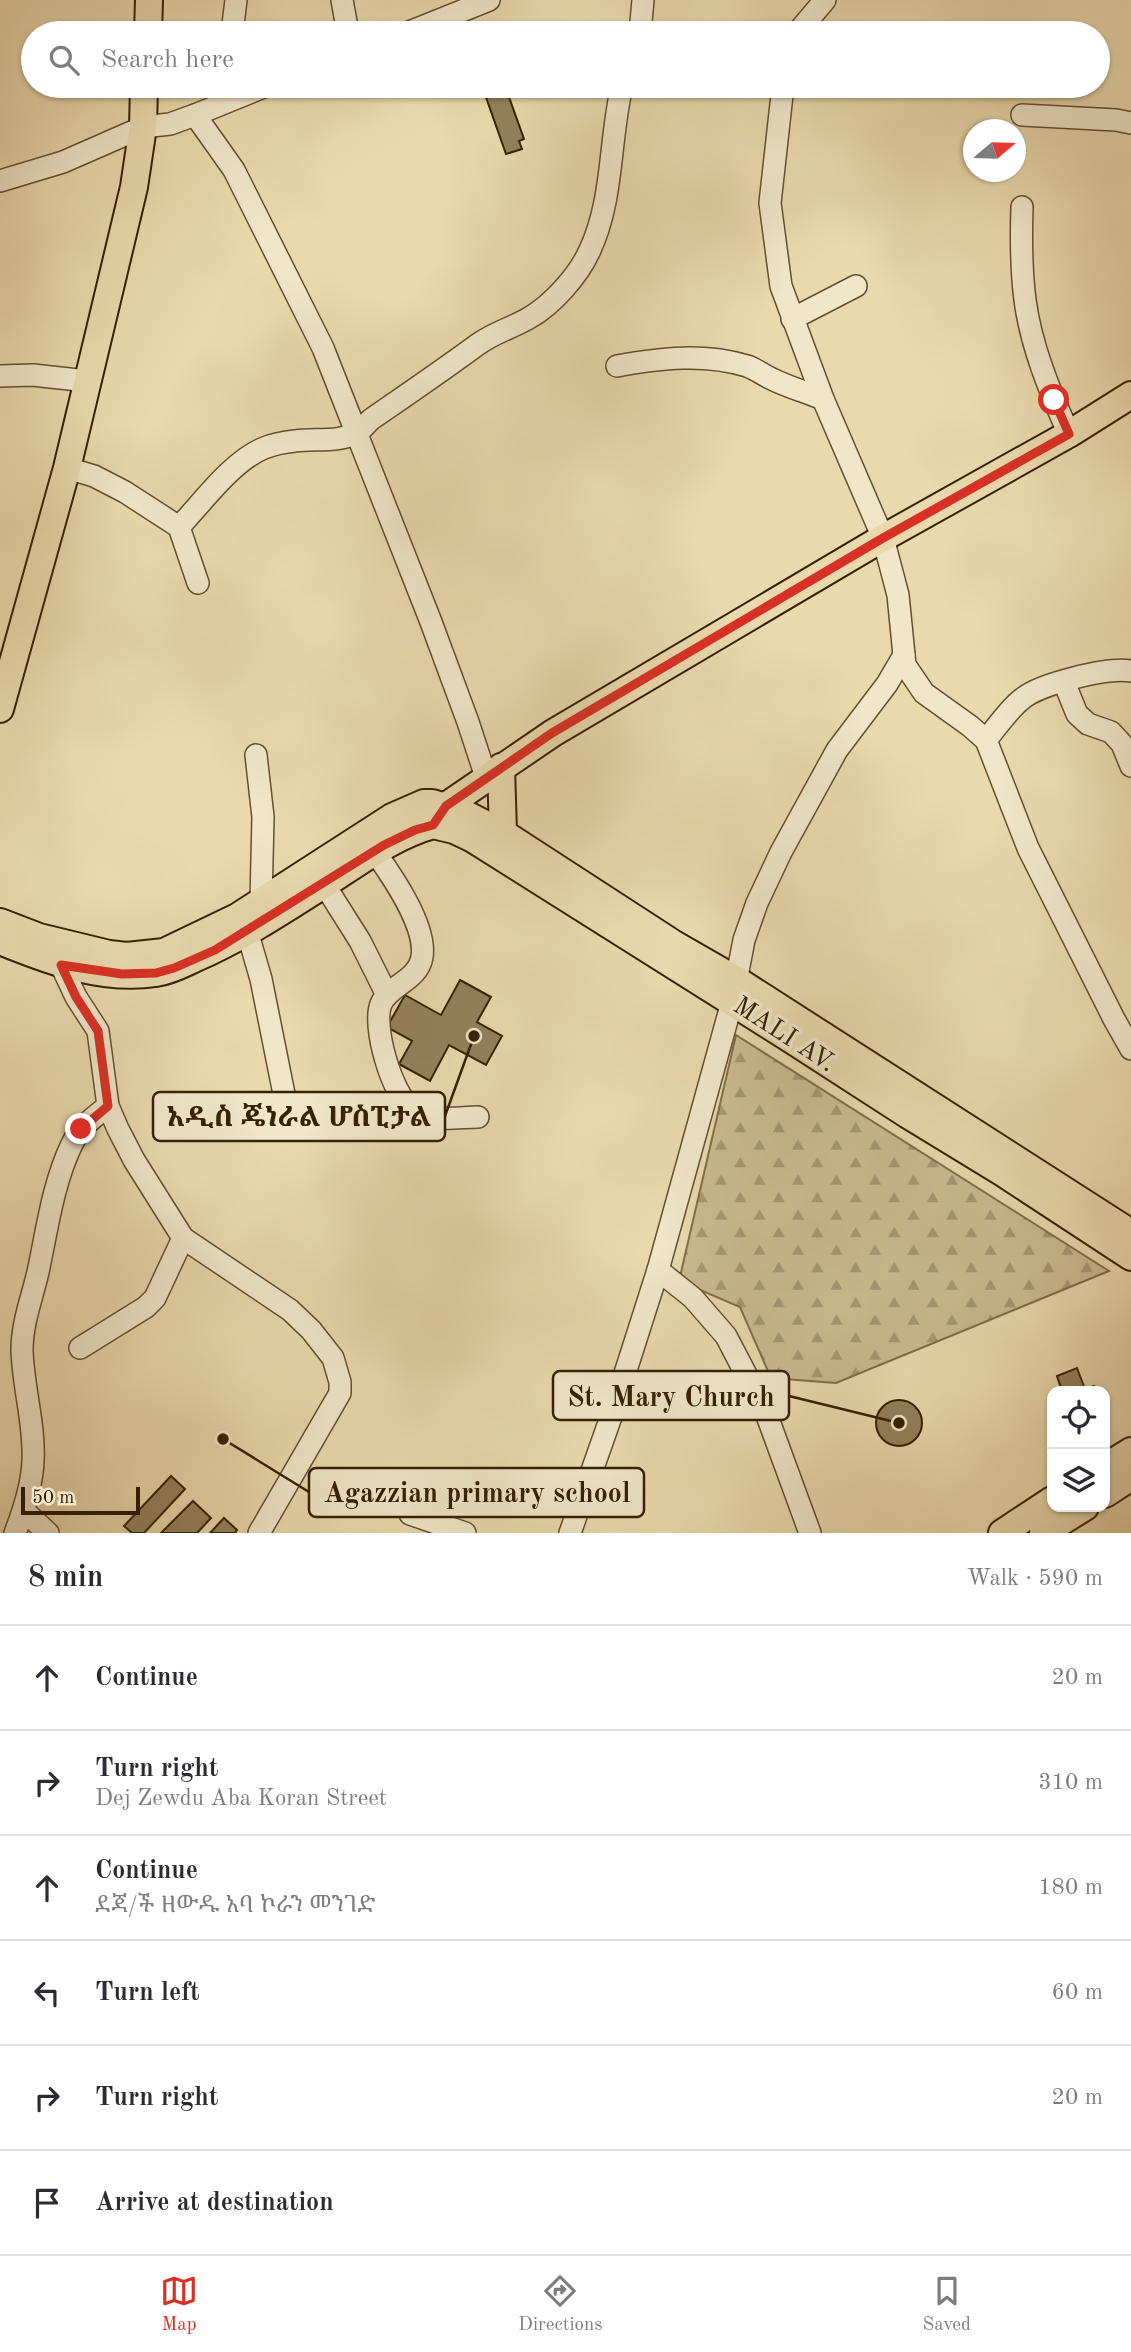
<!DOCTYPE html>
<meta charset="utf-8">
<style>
:root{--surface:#fff;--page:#f7f7f7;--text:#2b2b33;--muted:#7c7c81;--line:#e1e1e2;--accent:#d93025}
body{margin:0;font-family:"Old Standard TT","Noto Serif Ethiopic",serif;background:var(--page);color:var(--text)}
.controls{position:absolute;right:21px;bottom:21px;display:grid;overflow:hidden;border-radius:14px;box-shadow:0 2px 5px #0004}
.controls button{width:63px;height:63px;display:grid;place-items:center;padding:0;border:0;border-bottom:2px solid var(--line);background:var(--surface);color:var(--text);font:35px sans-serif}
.compass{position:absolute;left:963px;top:119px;width:63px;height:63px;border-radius:50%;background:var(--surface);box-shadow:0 2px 5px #0004;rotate:71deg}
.scale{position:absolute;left:21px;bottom:18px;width:119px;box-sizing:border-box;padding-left:7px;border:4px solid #362103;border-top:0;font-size:19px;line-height:24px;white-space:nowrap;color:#362103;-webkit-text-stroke:5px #f1e6ca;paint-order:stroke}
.stop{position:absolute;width:21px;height:21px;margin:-16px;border:5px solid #d93025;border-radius:50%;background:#fff}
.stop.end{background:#d93025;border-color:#fff;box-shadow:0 2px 7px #0008}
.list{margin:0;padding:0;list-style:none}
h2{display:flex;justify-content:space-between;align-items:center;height:91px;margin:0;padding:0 28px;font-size:30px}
h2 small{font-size:23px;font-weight:400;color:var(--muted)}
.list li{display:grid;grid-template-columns:46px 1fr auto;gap:21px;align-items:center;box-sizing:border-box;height:105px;padding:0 28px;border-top:2px solid var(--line)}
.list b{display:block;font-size:26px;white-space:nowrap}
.list p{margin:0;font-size:23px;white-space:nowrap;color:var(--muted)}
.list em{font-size:23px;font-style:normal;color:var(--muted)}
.icon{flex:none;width:38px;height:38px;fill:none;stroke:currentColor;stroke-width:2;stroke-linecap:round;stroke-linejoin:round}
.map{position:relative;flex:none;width:1131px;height:1533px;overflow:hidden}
.search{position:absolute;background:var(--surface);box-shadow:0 2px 5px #0004;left:21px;right:21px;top:21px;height:77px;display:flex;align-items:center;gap:18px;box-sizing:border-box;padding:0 24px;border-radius:38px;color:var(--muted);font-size:26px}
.sheet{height:721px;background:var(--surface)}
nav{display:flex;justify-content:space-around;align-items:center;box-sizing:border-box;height:98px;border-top:2px solid var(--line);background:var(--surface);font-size:19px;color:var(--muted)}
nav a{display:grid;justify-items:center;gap:4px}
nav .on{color:var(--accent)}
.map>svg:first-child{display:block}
.forest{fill:url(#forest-firs);stroke:#806e4a;stroke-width:2}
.building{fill:#93815b;stroke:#362103;stroke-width:2}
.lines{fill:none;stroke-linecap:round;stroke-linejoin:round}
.minor-casing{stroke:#634f2e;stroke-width:24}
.major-casing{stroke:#362103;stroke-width:30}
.minor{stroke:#f1e6ca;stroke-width:21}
.major{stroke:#e9d9ad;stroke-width:26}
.route{stroke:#d93025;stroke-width:9}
.labels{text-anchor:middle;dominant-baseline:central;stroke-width:7;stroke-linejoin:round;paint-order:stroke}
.street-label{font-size:26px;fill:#362103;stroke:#f1e6ca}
.leader{fill:none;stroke:#362103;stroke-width:2.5}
.callout-dot{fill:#362103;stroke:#f1e6ca;stroke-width:2.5}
.callout{fill:#f1e6ca;stroke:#362103;stroke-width:2.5}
.callout-label{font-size:28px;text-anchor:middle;font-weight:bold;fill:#362103}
</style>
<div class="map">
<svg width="1131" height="1533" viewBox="0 0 1131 1533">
<defs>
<pattern id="forest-firs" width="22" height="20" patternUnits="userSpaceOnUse" patternTransform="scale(1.75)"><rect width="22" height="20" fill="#cbba90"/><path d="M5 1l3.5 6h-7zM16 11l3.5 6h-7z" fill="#a69773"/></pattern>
</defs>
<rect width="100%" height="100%" fill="#e9d9ad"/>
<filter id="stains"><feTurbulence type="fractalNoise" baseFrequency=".00286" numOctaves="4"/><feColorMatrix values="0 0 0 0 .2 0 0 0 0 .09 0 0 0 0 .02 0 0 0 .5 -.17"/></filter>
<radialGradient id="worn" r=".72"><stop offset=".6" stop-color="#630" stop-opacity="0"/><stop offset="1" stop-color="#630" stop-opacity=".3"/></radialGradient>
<!-- forest -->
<path class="forest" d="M 736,1035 L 1109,1271 L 836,1383 L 771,1378 L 740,1307 L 679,1281 Z"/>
<!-- building -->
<g class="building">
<path d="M 482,86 L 505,86 L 524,139 L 519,141 L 522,149 L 506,154 Z"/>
<path d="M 460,980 L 491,997 L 477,1022 L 502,1036 L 486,1065 L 449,1045 L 430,1081 L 399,1064 L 412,1041 L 387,1027 L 405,995 L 441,1015 Z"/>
<path d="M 1077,1368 L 1085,1389 L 1094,1386 L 1096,1391 L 1062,1391 L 1057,1376 Z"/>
<circle cx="899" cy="1423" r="23"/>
<path d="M 171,1476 L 185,1489 L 144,1533 L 132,1533 L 124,1526 Z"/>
<path d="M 193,1501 L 211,1518 L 197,1533 L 161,1533 Z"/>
<path d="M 224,1518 L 237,1530 L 235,1533 L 210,1533 Z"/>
</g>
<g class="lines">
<defs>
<g id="minor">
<path d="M 342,0 L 348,33"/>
<path d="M 232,33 L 236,0"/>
<path d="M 407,33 L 489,0"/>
<path d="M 640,33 L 643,0"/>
<path d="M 797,33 L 825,0"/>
<path d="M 783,86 L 770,203 L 781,286 L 823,399 L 883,538 L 898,595 L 905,665 L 924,693 L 970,726 L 986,740 L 1028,848 L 1114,1019 L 1131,1049"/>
<path d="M 195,115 L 234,170 L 323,348 L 431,622 L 468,722 L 486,777"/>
<path d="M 1022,115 L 1116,120 L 1131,123"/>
<path d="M 0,181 L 63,162 L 143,127 L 170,124 L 195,115 L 266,86"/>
<path d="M 1022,207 C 1021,238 1021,269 1025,300 C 1031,346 1050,392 1069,434"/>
<path d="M 792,319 L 856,286"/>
<path d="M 617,366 C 661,358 704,353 747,366 C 756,369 763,375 772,379 C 788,387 806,392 823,399"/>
<path d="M 0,376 L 33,375 L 87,381"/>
<path d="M 67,468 L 94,476 L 125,492 L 179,527 L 198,583"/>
<path d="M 179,527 C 202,503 232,461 264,448 C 274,444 285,442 295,441 C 314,438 340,443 358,432 C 363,429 367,422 373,418 C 408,394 443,370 477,345 C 493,333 512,328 529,318 C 552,305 578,276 589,252 C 614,200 609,140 622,86"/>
<path d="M 1064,682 L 1077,714 L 1088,724 L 1111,732 L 1122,744 L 1131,766"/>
<path d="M 986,740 C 997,727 1008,710 1022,699 C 1039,684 1108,667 1131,671"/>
<path d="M 256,755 L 263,817 L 261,901"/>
<path d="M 375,852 C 392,876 427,926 422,957 C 418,981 389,985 381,1004 C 372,1026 392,1094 411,1108 C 414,1111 421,1114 425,1115 C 440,1121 462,1117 478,1117"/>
<path d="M 324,884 L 360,941 L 387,995"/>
<path d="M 240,921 L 247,931 L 261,979 L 289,1119"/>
<path d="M 61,965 L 76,997 L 98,1031 L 108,1106 L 118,1129 L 134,1160 L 183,1238 L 290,1310 L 311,1330 L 333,1358 L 340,1382 L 340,1393 L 259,1533"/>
<path d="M 658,1270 L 693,1298 L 726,1336 L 766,1413 L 810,1533"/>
<path d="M 80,1348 L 146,1307 L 155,1298 L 183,1238"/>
<path d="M 24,1511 L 48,1533"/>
<path d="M 410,1514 L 465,1533"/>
<path d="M 15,1533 C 24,1510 32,1486 33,1461 C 35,1425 23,1387 22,1350 C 22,1323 32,1298 38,1272 C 47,1230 53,1183 72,1144 C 80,1127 94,1117 108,1106"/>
<path d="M 570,1533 L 612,1414 L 658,1270 L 732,1002 L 744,940 L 757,903 L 781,852 L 837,750 L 887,684 L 904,655"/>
</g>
<g id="major">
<path d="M 148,33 L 149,0"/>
<path d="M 0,709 L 67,468 L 134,187 L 143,127 L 144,86"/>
<path d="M 501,767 L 503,833"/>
<path d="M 437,818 L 446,806 L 553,733 L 883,538 L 1069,434 L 1131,395"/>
<path d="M 433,825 L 454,830 L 473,839 L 792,1040 L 908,1115 L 1003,1173 L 1131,1257"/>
<path d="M 0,922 L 39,937 L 109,954 L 127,956 L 164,952 L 237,917 L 392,817 L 424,803 L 432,803 L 460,811 L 503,833 L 674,944 L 735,979 L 1131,1233"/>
<path d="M 5,943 C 52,962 104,981 156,973 C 170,971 183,964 196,958 C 246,936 293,904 339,875 C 369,855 398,835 433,825"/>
<path d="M 1105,1467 L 1131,1451"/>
<path d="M 1105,1494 L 1131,1477"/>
<path d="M 1002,1533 L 1052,1500"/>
<path d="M 1043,1533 L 1085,1507"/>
</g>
</defs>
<!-- minor casing -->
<use href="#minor" class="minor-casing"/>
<!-- major casing -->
<use href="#major" class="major-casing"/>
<!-- minor -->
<use href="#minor" class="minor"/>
<!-- major -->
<use href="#major" class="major"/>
</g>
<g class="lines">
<!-- route -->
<path class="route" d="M 81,1129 L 108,1106 L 98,1031 L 76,997 L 61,965 L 122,974 L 156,973 L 174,968 L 215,950 L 384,845 L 415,830 L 433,825 L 446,806 L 552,733 L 883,538 L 1069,434 L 1054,400"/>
</g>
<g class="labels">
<!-- street labels -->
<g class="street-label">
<text transform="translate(784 1035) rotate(33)">MALI AV.</text>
</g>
</g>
<!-- callouts -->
<path class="leader" d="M474 1036L445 1116M899 1423L789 1396M223 1439L309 1492"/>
<g class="callout-dot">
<circle cx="474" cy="1036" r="7"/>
<circle cx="899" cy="1423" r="7"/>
<circle cx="223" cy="1439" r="7"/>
</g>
<g class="callout">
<rect x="153" y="1092" width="292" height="49" rx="7"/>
<rect x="553" y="1371" width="236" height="49" rx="7"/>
<rect x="309" y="1468" width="335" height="49" rx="7"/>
</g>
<g class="callout-label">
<text x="299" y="1126">አዲስ ጄነራል ሆስፒታል</text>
<text x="671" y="1406">St. Mary Church</text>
<text x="477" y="1502">Agazzian primary school</text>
</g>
<rect width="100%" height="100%" filter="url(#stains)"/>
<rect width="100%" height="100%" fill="url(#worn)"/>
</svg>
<div class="controls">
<button><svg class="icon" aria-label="locate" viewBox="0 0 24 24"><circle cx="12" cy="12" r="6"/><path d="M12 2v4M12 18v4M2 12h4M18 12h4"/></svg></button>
<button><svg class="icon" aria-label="layers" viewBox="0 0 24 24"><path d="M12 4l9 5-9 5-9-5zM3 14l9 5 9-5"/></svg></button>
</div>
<svg class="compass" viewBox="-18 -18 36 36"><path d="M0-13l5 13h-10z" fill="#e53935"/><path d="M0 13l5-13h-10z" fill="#7c7c81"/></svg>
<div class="scale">50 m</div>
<div class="stop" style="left:1054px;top:400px"></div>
<div class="stop end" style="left:81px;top:1129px"></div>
<div class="search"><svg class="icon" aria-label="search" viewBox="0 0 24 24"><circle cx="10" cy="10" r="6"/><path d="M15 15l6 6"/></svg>Search here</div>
</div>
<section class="sheet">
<h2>8 min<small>Walk · 590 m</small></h2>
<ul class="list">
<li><svg class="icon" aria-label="ahead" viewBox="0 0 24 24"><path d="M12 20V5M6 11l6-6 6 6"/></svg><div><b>Continue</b></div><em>20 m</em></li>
<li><svg class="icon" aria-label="right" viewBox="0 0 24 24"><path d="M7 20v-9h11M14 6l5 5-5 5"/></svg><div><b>Turn right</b><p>Dej Zewdu Aba Koran Street</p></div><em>310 m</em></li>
<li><svg class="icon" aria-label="ahead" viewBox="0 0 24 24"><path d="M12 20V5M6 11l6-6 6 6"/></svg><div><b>Continue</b><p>ደጃ/ች ዘውዱ አባ ኮራን መንገድ</p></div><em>180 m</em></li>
<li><svg class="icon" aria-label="left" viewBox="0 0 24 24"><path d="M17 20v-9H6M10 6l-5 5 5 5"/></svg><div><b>Turn left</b></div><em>60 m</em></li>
<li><svg class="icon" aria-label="right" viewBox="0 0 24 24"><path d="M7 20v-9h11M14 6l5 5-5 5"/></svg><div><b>Turn right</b></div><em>20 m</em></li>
<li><svg class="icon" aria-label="arrive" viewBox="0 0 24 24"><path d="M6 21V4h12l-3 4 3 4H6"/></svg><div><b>Arrive at destination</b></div></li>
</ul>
</section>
<nav>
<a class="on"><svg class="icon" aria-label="map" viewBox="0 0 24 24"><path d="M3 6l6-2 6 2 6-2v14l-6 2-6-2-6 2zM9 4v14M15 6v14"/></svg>Map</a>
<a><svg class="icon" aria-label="directions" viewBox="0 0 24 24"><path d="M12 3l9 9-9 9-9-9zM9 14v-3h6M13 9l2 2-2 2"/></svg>Directions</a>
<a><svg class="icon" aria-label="saved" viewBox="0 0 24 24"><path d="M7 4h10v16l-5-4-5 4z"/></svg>Saved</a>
</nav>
